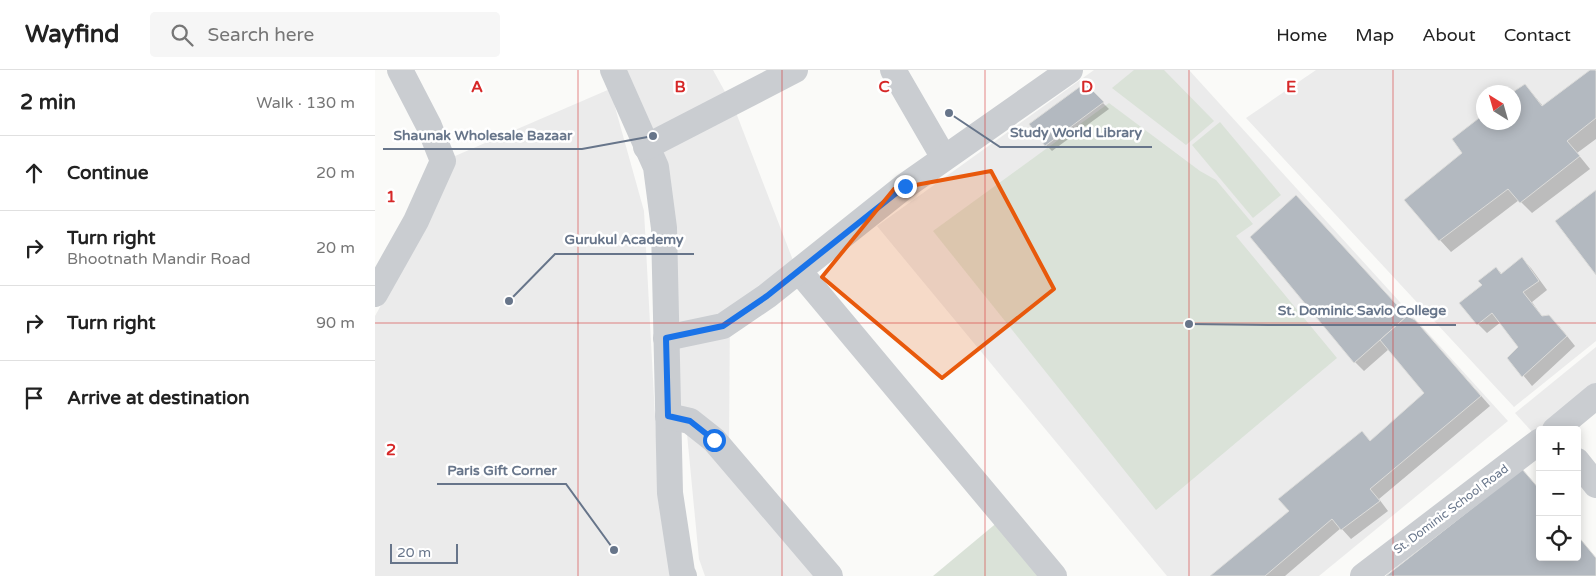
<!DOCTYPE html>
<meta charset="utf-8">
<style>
:root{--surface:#fff;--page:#f6f6f6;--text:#222;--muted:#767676;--line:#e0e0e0}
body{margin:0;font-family:"Varela Round",sans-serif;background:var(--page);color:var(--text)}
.controls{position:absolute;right:15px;bottom:15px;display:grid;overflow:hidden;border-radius:5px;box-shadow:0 2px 12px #0003}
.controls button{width:45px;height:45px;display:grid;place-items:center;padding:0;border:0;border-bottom:1px solid var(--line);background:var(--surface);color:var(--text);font:25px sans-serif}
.compass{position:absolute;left:1101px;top:15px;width:45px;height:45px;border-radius:50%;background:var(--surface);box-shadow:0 2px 12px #0003;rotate:323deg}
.scale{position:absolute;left:15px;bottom:12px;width:68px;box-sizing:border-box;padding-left:5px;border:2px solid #67758a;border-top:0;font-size:14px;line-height:18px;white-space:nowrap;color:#67758a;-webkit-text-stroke:4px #fff;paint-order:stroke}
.stop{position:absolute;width:15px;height:15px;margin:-11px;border:4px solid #1a73e8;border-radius:50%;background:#fff}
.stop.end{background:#1a73e8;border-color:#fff;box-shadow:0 1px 5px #0008}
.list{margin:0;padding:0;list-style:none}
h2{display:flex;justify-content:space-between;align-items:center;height:65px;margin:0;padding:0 20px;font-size:21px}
h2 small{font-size:16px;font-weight:400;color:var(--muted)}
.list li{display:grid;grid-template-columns:32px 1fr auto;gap:15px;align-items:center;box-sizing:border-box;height:75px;padding:0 20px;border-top:1px solid var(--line)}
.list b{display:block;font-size:19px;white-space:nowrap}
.list p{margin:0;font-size:16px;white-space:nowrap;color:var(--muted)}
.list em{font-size:16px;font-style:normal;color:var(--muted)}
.icon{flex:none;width:28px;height:28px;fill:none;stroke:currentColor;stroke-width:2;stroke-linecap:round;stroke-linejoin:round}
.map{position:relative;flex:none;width:1221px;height:506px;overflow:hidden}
header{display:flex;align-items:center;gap:30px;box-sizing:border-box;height:70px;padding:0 25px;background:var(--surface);border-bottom:1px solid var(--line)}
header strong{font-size:24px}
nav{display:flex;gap:28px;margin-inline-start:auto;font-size:18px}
.search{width:350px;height:45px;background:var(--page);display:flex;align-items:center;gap:12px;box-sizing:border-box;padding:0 18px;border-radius:5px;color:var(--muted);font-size:19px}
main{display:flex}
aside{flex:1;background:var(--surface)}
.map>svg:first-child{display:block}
.built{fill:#ebebeb;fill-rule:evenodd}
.green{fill:#dae2d8}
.shadow{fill:#0003}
.building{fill:#b3b9c0;stroke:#dcdcda}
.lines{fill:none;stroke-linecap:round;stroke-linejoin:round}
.minor{stroke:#cacdd1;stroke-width:26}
.route{stroke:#1a73e8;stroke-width:6}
.marked{fill:#e8590c;fill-opacity:0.2;stroke:#e8590c;stroke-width:4;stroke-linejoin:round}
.grid{fill:none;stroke:#d62828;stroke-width:1;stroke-opacity:0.55}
.labels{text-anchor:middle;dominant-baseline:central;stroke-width:5;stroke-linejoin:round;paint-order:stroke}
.street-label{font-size:12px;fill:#67758a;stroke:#fff}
.grid-label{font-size:16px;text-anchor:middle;font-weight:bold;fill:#d62828;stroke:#fff;stroke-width:5;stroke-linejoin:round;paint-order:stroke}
.leader{fill:none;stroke:#67758a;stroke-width:2}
.callout-dot{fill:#67758a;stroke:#fff;stroke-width:2}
.callout-label{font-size:14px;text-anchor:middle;font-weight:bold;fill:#67758a;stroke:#fff;stroke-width:5;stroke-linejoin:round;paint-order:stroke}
</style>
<header>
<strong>Wayfind</strong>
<div class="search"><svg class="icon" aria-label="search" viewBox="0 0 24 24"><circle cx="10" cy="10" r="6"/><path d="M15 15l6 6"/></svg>Search here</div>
<nav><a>Home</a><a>Map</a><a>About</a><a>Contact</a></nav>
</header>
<main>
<aside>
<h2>2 min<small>Walk · 130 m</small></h2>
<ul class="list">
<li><svg class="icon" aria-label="ahead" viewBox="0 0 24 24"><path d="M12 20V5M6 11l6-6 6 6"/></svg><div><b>Continue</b></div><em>20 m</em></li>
<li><svg class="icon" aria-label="right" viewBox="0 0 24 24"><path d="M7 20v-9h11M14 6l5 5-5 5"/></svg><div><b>Turn right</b><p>Bhootnath Mandir Road</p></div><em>20 m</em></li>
<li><svg class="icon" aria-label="right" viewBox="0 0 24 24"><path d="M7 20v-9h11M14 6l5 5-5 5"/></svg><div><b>Turn right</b></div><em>90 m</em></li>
<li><svg class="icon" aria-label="arrive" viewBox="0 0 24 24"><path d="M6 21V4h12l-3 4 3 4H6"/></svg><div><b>Arrive at destination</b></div></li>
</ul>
</aside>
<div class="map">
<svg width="1221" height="506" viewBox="0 0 1221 506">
<rect width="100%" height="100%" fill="#fafaf8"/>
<!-- built -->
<g class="built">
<path d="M 241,0 L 338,0 L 360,40 L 419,193 L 355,239 L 354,372 L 302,342 L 295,134 Z"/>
<path d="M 719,0 L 814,0 L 1133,351 L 944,506 L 792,506 L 502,156 Z"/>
<path d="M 941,0 L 1221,0 L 1221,271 L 1139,337 L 871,48 ZM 1108,22 L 1138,22 L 1138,52 L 1108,52 Z"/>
<path d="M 235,19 L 269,141 L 283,403 L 299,506 L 0,506 L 0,246 L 60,137 L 80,86 Z"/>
<path d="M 1221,277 L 1221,314 L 1159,364 L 1140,343 Z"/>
<path d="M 312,364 L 338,380 L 446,506 L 330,506 L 324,489 Z"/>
</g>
<!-- green -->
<g class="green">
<path d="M 759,0 L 789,0 L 839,51 L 811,75 L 737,18 Z"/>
<path d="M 734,33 L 825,101 L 841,110 L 878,154 L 861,166 L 962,288 L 781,440 L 558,161 Z"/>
<path d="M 845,52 L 906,125 L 878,148 L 817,75 Z"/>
<path d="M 624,451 L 667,506 L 558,506 Z"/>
</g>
<!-- shadow -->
<g class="shadow">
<path d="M 1217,0 L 1221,2 L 1221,69 L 1202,83 L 1215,99 L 1157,143 L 1144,130 L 1076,182 L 1065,170 L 1089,83 L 1079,70 L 1108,47 L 1108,52 L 1138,52 L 1150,15 L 1168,36 Z"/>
<path d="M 710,15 L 734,39 L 677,81 L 671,75 Z"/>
<path d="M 930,136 L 1033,248 L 1049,261 L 1115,336 L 1004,429 L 1013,441 L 976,469 L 966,458 L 910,506 L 837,506 L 916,441 L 1051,323 L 1014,279 L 989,301 L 980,292 L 877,167 Z"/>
<path d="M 1147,189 L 1156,198 L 1172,220 L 1157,232 L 1168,248 L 1184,256 L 1200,276 L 1157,316 L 1134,288 L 1145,277 L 1126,252 L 1112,263 L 1103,254 L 1109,215 L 1121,198 L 1127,204 Z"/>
</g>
<!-- building -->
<g class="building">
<path d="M 1215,0 L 1220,0 L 1221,1 L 1221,48 L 1192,71 L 1205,86 L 1145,133 L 1133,119 L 1064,171 L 1029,130 L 1087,83 L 1077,69 L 1108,45 L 1108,52 L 1138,52 L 1138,22 L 1150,14 L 1167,36 Z"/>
<path d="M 710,13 L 729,32 L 670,76 L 654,54 Z"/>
<path d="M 1221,120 L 1221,205 L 1180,151 Z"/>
<path d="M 921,125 L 1032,246 L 979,293 L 875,167 Z"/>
<path d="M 1147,187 L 1164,211 L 1148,222 L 1167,246 L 1174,245 L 1192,266 L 1147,307 L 1132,288 L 1143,277 L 1117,243 L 1102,255 L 1084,233 L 1107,215 L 1103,211 L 1121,197 L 1126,204 Z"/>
<path d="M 1032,246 L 1040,250 L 1106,326 L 995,419 L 1005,431 L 966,460 L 957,449 L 890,506 L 835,506 L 914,441 L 903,429 L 987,361 L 995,371 L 1049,323 L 1005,270 Z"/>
<path d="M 1147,399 L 1165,420 L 1165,487 L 1202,487 L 1202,465 L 1221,488 L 1221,506 L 1011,506 Z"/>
</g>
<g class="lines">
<!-- minor -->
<g class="minor">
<path d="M 238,0 L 281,97 L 289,158 L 295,423 L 307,502 L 309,506"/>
<path d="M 518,0 L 569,88"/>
<path d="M 271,77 L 420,0"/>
<path d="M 424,201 L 679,506"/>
<path d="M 0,224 L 41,151 L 68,91 L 54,56 L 25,0"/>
<path d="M 291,268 L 348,256 L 392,226 L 530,116 L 695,0"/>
<path d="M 293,346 L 315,351 L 339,370 L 455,506"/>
<path d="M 1180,360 L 1221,326"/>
<path d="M 1202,391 L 1221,415"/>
<path d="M 988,506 L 1165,371"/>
</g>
</g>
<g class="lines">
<!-- route -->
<path class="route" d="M 339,370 L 315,351 L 293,346 L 291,268 L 348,256 L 392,226 L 530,116"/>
</g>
<!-- marked area -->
<path class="marked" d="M 616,101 L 679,219 L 567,308 L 447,207 L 519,119 Z"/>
<!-- grid -->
<path class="grid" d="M 203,0 L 203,506M 407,0 L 407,506M 610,0 L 610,506M 814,0 L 814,506M 1018,0 L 1018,506M 0,253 L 1221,253"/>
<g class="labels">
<!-- street labels -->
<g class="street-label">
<text transform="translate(1076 439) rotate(-37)">St. Dominic School Road</text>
</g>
</g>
<g class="grid-label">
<text x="102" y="22">A</text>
<text x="305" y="22">B</text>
<text x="509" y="22">C</text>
<text x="712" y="22">D</text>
<text x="916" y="22">E</text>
<text x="16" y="132">1</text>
<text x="16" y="385">2</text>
</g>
<!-- callouts -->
<path class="leader" d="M574 43L625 77H777M278 66L207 79H8M134 231L180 184H319M814 254L893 255H1081M239 480L191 414H62"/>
<g class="callout-dot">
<circle cx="574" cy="43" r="5"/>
<circle cx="278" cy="66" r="5"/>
<circle cx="134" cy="231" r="5"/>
<circle cx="814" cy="254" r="5"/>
<circle cx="239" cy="480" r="5"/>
</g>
<g class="callout-label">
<text x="701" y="67">Study World Library</text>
<text x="108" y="70">Shaunak Wholesale Bazaar</text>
<text x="249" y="174">Gurukul Academy</text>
<text x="987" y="245">St. Dominic Savio College</text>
<text x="127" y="405">Paris Gift Corner</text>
</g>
</svg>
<div class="controls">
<button>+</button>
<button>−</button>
<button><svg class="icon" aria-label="locate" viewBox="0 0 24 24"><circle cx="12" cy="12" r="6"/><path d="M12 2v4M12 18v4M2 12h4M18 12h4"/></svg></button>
</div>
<svg class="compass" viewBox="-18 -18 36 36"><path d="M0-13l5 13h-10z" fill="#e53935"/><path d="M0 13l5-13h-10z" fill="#767676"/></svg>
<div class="scale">20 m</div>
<div class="stop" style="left:339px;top:370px"></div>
<div class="stop end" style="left:530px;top:116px"></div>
</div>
</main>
